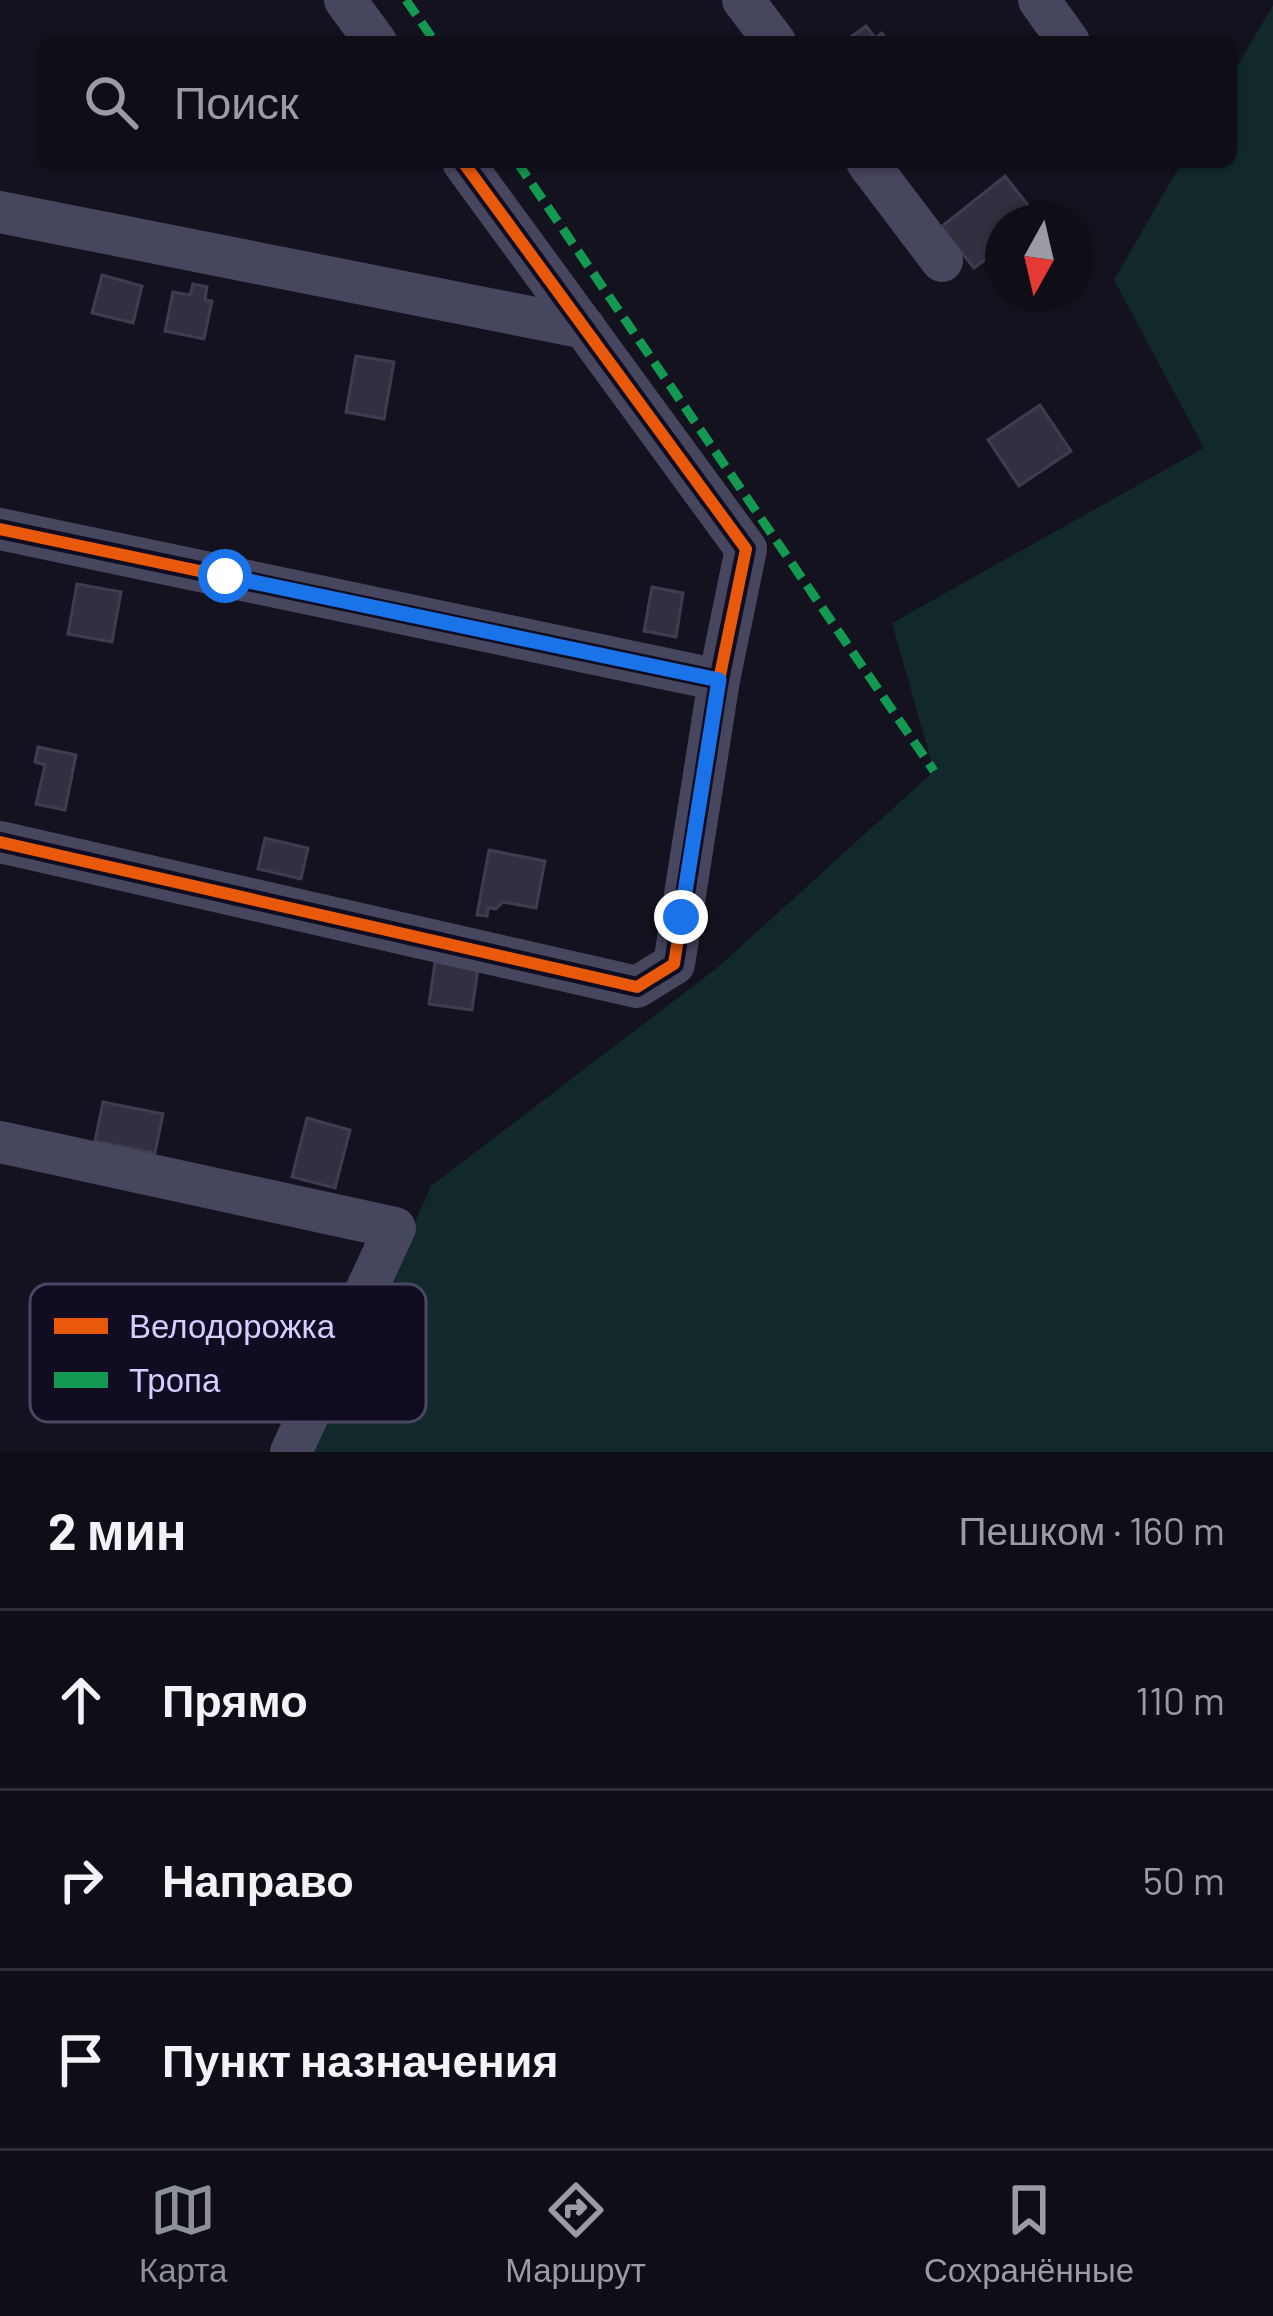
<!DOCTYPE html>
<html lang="ru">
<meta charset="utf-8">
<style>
:root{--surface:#0f0e16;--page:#1d1c23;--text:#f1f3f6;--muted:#9b9ca1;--line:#2f2e35;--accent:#8c9099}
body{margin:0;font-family:Barlow,sans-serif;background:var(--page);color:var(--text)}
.compass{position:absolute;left:985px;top:204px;width:108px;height:108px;border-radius:50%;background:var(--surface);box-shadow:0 3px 9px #0004;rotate:188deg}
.stop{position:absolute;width:36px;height:36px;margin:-27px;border:9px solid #1a73e8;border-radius:50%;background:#fff}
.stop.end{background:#1a73e8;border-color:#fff;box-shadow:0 3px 12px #0008}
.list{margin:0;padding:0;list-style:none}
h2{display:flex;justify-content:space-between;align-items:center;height:156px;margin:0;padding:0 48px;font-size:51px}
h2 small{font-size:39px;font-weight:400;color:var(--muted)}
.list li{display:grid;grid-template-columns:78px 1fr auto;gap:36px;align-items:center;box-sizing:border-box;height:180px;padding:0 48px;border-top:3px solid var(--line)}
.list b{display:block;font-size:45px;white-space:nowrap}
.list em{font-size:39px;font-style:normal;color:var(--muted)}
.icon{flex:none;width:66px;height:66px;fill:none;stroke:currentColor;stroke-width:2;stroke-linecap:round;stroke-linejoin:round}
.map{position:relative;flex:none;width:1273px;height:1452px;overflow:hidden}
.search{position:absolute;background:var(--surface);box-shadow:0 3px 9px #0004;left:36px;right:36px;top:36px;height:132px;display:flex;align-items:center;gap:30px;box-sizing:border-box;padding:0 42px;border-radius:18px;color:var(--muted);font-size:45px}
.sheet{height:696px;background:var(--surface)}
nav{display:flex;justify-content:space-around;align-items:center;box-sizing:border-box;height:168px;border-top:3px solid var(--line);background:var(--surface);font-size:33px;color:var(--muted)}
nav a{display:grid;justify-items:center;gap:6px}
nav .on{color:var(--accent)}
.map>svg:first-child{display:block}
.green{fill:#11292a}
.building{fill:#323040;stroke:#3f3c52;stroke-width:3}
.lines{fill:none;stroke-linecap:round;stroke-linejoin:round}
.minor{stroke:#47465f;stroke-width:42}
.quiet{stroke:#139951;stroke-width:9;stroke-dasharray:18 9;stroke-linecap:butt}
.cycleway-casing{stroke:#100d23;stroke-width:20}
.cycleway{stroke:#e8590c;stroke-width:12}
.route{stroke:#1a73e8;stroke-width:15}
.key{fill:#100d23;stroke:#4a4765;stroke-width:3}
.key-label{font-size:33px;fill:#d3cfff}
</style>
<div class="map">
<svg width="1273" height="1452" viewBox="0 0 1273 1452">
<rect width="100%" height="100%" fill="#14121e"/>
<!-- green -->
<path class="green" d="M 1273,5 L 1273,1452 L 313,1452 L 431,1186 L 717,968 L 934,771 L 892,623 L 1204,448 L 1114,280 L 1182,162 L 1231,162 L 1231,77 Z"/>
<!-- building -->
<g class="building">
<path d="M 866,26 L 875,38 L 882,33 L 889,42 L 844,42 Z"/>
<path d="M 1005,176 L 1038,218 L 1033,222 L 1003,222 L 1003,246 L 974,268 L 941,227 Z"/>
<path d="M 102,275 L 142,286 L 133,323 L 92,313 Z"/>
<path d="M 193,284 L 207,287 L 205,300 L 212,301 L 204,339 L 165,331 L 173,292 L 190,295 Z"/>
<path d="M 356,356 L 394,362 L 384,419 L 346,412 Z"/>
<path d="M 1040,405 L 1071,451 L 1019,486 L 988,440 Z"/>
<path d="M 77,584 L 121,592 L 112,642 L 68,634 Z"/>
<path d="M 652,587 L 683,593 L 676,637 L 644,631 Z"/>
<path d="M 38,747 L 76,755 L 65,810 L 36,804 L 45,765 L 35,762 Z"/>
<path d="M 265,838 L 308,848 L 301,879 L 258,869 Z"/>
<path d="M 489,850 L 545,861 L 536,908 L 503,902 L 496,909 L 488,908 L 487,916 L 477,915 Z"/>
<path d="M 435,962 L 478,968 L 472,1010 L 429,1004 Z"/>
<path d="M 103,1102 L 163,1114 L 155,1153 L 95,1141 Z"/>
<path d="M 307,1118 L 350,1130 L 335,1188 L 292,1177 Z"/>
</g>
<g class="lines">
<!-- minor -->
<g class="minor">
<path d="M 345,0 L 376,42"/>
<path d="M 743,0 L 775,42"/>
<path d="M 1039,0 L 1069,42"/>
<path d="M 867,162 L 942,261"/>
<path d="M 0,212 L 585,328"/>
<path d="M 0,529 L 719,680"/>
<path d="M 0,842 L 637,987 L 674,964 L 719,680 L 746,549 L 463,162"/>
<path d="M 0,1142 L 395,1228 L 291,1452"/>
</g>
<!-- quiet -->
<g class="quiet">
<path d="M 406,0 L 435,42"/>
<path d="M 517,162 L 934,771"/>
</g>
<defs>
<g id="cycleway">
<path d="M 0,529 L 719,680"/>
<path d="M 0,842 L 637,987 L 674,964 L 719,680 L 746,549 L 463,162"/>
</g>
</defs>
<!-- cycleway casing -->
<use href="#cycleway" class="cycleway-casing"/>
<!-- cycleway -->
<use href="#cycleway" class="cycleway"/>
</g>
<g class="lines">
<!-- route -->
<path class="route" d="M 225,576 L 719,680 L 681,917"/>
</g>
<!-- legend -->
<rect x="30" y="1284" width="396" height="138" rx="18" class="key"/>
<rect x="54" y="1318" width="54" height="16" fill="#e8590c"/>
<rect x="54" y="1372" width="54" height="16" fill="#139951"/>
<g class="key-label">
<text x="129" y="1338">Велодорожка</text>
<text x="129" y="1392">Тропа</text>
</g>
</svg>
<svg class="compass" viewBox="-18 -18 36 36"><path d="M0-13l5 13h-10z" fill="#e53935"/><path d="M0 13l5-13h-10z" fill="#9b9ca1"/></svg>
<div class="stop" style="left:225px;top:576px"></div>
<div class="stop end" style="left:681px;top:917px"></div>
<div class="search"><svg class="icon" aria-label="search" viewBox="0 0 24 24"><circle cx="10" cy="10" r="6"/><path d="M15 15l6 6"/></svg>Поиск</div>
</div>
<section class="sheet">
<h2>2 мин<small>Пешком · 160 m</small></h2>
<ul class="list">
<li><svg class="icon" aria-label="ahead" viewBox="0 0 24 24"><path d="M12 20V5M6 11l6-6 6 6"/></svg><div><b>Прямо</b></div><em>110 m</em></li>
<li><svg class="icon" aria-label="right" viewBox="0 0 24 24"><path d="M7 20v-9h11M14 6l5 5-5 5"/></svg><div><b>Направо</b></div><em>50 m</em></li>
<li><svg class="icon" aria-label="arrive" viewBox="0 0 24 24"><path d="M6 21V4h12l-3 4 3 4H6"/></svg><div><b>Пункт назначения</b></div></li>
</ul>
</section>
<nav>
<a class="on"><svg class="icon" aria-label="map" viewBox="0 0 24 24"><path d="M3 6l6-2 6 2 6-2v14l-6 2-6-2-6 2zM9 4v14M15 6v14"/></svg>Карта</a>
<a><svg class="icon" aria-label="directions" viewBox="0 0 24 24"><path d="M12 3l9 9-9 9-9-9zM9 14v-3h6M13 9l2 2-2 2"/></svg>Маршрут</a>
<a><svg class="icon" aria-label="saved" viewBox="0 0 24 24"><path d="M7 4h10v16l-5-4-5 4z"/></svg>Сохранённые</a>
</nav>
